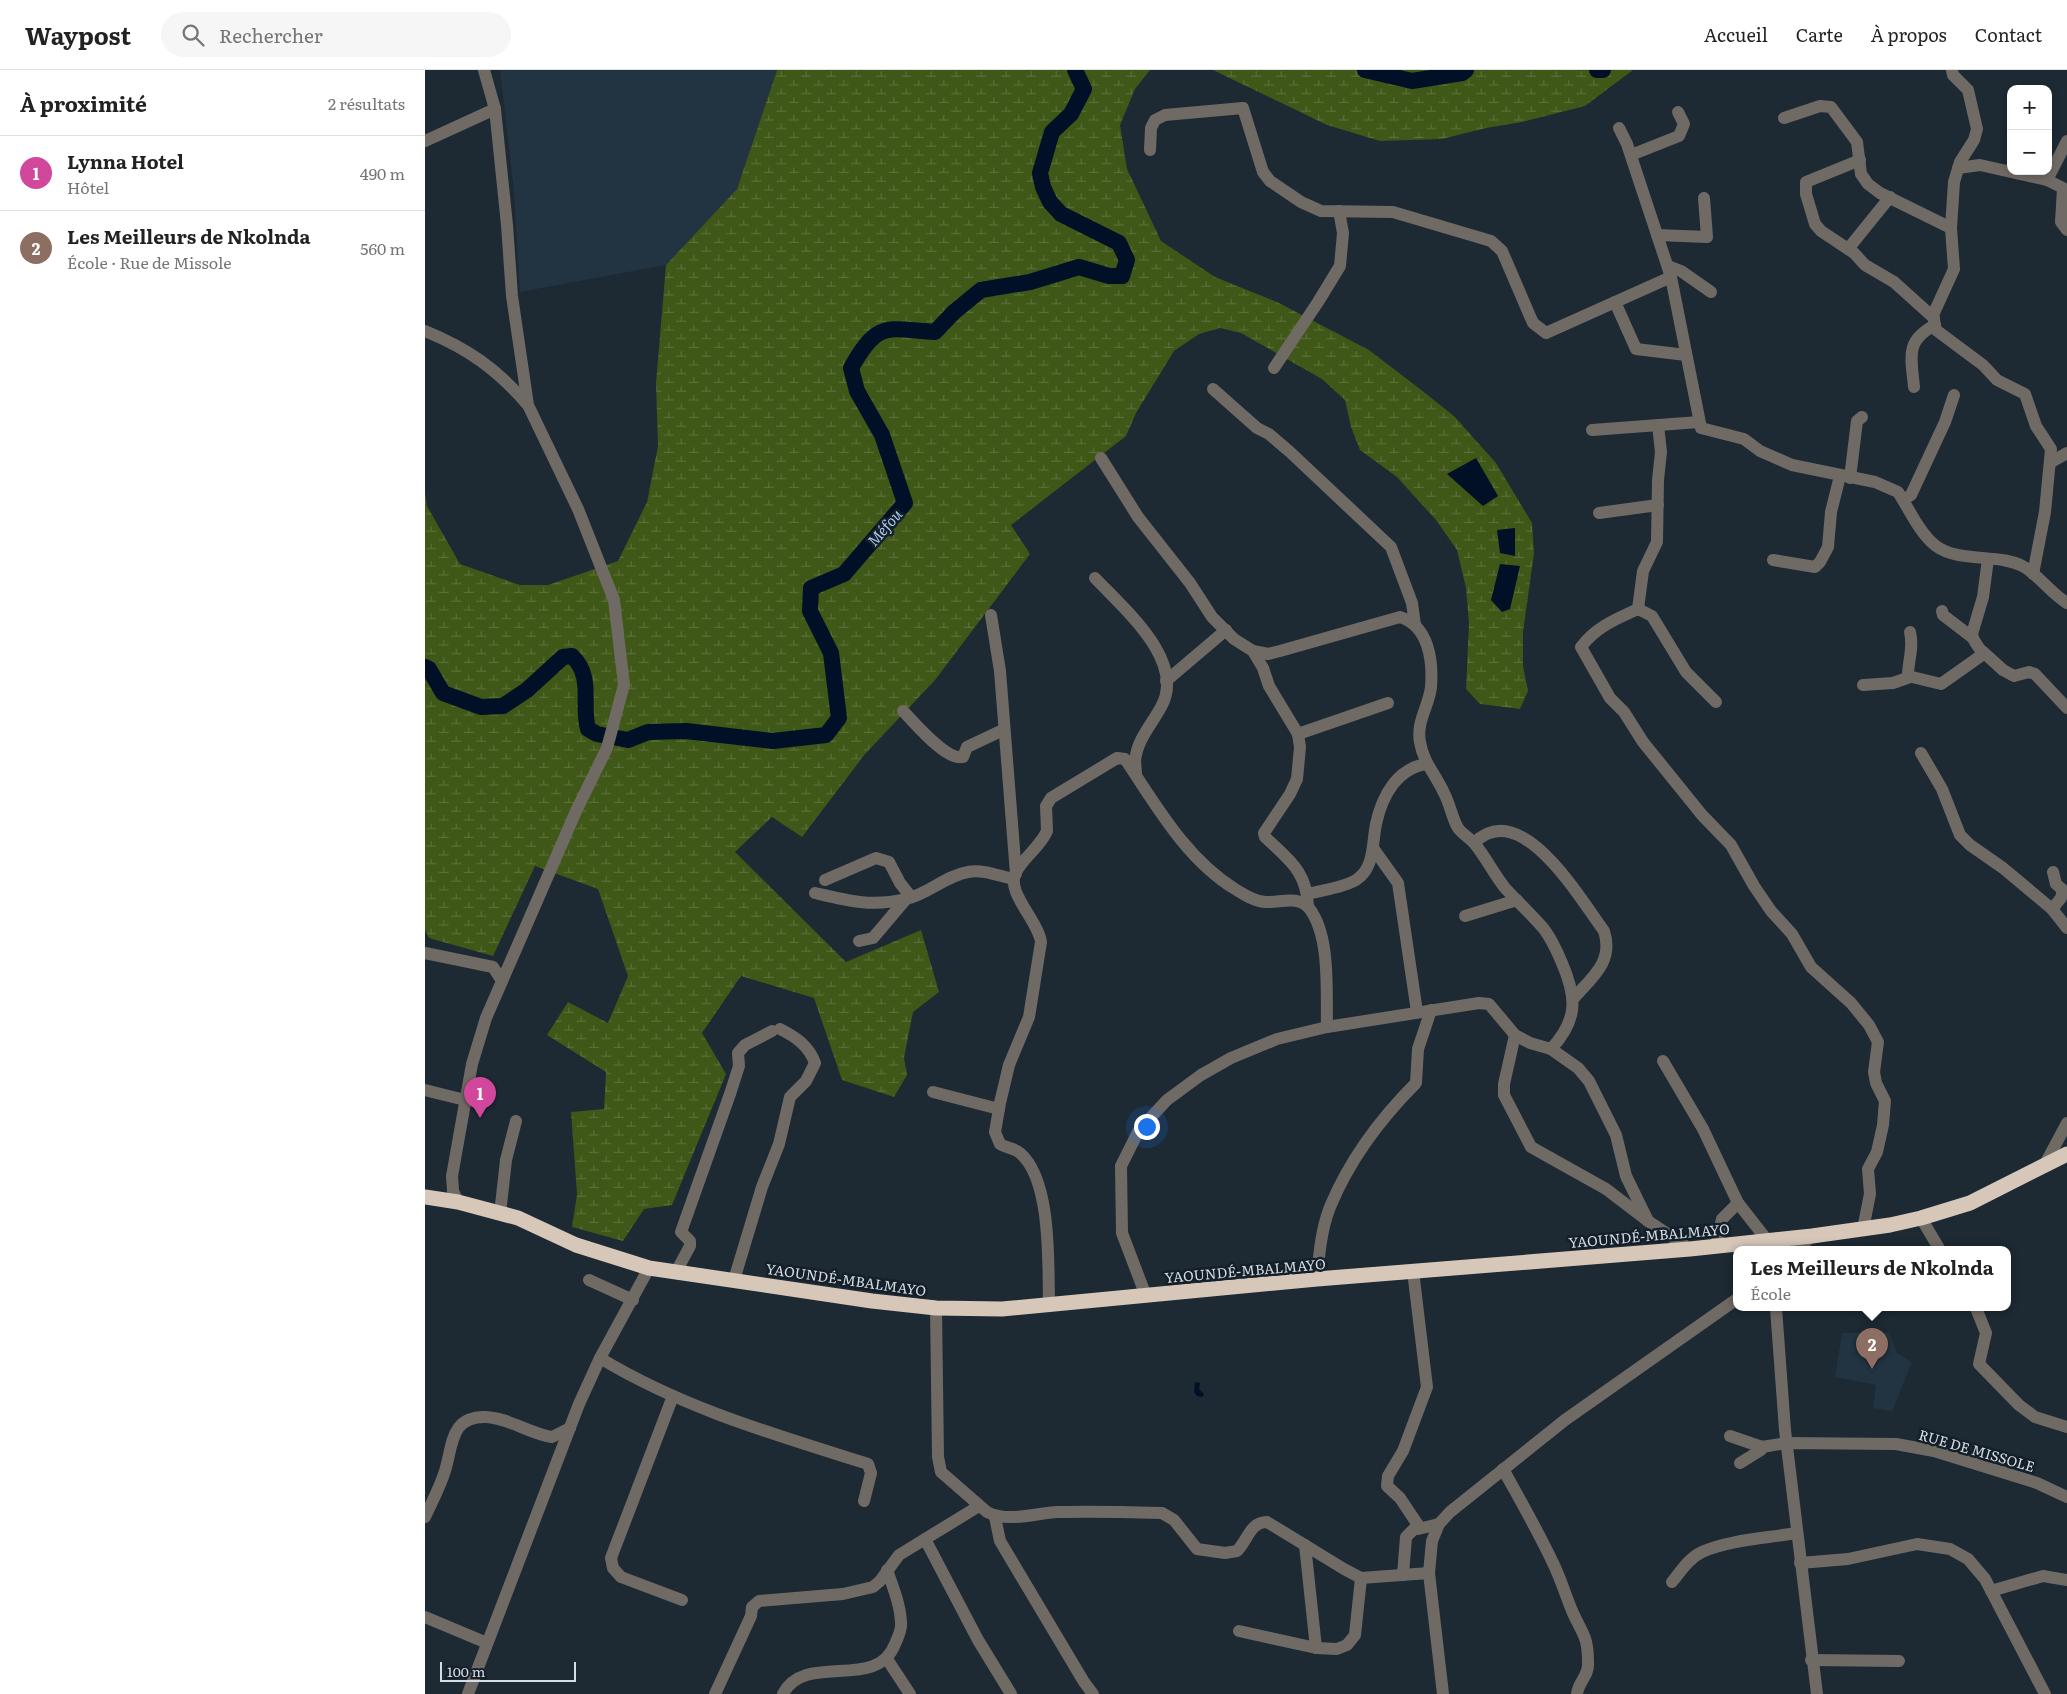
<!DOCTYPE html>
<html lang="fr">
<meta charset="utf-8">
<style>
:root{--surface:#fff;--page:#f6f6f6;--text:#222;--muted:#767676;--line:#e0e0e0;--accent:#db2777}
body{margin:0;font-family:Literata,serif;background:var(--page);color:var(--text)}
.controls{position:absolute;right:15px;top:15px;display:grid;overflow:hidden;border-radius:10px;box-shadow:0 2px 8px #0003}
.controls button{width:45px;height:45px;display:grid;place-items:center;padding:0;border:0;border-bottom:1px solid var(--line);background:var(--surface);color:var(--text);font:25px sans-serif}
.scale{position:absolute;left:15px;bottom:12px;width:136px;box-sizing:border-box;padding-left:5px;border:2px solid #d5dde4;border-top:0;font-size:14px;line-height:18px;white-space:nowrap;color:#d5dde4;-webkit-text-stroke:4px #141f29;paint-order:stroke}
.you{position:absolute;left:721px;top:1056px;width:18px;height:18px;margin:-12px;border:4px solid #fff;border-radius:50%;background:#1a73e8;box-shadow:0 0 0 8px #1a73e833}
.badge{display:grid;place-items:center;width:32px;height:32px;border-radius:50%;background:var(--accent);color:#fff;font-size:16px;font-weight:700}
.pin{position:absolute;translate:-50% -41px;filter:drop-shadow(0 1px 2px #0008)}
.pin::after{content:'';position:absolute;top:26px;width:18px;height:15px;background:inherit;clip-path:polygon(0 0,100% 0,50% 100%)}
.popup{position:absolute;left:1308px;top:1176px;width:278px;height:65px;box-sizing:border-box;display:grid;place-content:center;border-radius:10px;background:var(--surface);filter:drop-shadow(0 1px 4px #0005);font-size:16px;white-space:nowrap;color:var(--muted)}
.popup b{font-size:19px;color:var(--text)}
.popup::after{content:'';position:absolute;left:50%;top:100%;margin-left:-10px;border:10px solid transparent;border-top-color:var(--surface)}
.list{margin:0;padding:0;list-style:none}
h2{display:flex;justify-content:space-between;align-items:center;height:65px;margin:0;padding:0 20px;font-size:21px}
h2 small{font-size:16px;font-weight:400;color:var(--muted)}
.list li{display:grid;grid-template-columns:32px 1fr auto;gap:15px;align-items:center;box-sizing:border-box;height:75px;padding:0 20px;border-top:1px solid var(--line)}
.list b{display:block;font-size:19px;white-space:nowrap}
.list p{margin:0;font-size:16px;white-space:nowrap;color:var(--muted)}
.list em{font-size:16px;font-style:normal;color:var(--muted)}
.icon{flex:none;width:28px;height:28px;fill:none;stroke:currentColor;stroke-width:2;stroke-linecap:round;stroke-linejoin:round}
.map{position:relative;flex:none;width:1642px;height:1624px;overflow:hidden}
header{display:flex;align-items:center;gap:30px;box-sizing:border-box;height:70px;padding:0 25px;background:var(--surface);border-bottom:1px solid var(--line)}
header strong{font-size:24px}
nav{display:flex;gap:28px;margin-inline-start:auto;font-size:18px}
.search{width:350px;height:45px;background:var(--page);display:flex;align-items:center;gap:12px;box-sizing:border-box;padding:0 18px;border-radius:28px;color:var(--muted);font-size:19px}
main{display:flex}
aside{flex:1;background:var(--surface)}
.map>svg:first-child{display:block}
.built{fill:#223341}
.wetland{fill:url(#wetland-marsh)}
.water{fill:#011026}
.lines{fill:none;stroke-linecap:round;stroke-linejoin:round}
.river{stroke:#011026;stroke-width:16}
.minor{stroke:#706a65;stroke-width:12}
.highway{stroke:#d6c7b9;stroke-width:15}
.labels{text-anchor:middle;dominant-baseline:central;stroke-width:5;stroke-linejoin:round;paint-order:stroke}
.street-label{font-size:14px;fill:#d5dde4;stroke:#141f29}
.water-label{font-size:15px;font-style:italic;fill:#aac9ef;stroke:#141f29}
</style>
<header>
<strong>Waypost</strong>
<div class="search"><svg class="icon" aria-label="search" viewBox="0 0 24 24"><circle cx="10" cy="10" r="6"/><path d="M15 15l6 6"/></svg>Rechercher</div>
<nav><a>Accueil</a><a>Carte</a><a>À propos</a><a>Contact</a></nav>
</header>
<main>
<aside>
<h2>À proximité<small>2 résultats</small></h2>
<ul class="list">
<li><span class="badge" style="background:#d1479c">1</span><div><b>Lynna Hotel</b><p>Hôtel</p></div><em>490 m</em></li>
<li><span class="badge" style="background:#8d6e63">2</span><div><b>Les Meilleurs de Nkolnda</b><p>École · Rue de Missole</p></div><em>560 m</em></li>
</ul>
</aside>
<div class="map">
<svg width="1642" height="1624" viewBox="0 0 1642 1624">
<defs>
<pattern id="wetland-marsh" width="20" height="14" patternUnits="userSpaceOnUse" patternTransform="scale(1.25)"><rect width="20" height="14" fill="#3f5717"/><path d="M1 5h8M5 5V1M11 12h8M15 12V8" fill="none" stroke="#5a6f39"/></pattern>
</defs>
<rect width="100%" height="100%" fill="#1d2933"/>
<!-- built -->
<g class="built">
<path d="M 75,0 L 352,0 L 312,119 L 241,195 L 95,222 L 89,123 Z"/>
<path d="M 1417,1263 L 1464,1263 L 1472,1283 L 1487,1292 L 1467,1341 L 1448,1338 L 1451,1315 L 1410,1307 Z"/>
</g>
<!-- wetland -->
<g class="wetland">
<path d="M 352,0 L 725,0 L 710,19 L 695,55 L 702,99 L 736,171 L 790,207 L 852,232 L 944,280 L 995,319 L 1029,346 L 1071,393 L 1107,453 L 1109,483 L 1098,562 L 1098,596 L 1103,621 L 1095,639 L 1055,634 L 1041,619 L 1044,553 L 1041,518 L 1032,480 L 1011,450 L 972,407 L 935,380 L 926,357 L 920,330 L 897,309 L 816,263 L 795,258 L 774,264 L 749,281 L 711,343 L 701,366 L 586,455 L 605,484 L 510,610 L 440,684 L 377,767 L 347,747 L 310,782 L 421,892 L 496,860 L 514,922 L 488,942 L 479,988 L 482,1005 L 469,1027 L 417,1010 L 389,928 L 316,906 L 277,963 L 301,1004 L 247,1135 L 219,1139 L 198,1171 L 147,1157 L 152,1124 L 146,1042 L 179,1039 L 181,1002 L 122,965 L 143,932 L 183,953 L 203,906 L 173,819 L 110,796 L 68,886 L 4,868 L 0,860 L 0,422 L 2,436 L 35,494 L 95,515 L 123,515 L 193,491 L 222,432 L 233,376 L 231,313 L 241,195 L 312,119 Z"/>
<path d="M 788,0 L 1208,0 L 1160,36 L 1097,52 L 1061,58 L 1017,69 L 955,71 L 902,55 Z"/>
</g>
<!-- water -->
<g class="water">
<path d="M 1051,388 L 1073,426 L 1058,436 L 1022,404 Z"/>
<path d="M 1090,458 L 1090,486 L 1075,483 L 1072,460 Z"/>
<path d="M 1075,494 L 1095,496 L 1085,539 L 1077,542 L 1066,530 Z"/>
<path d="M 770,1312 L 775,1313 L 774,1319 L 779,1324 L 777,1327 L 772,1326 L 769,1322 Z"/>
</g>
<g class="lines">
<!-- river -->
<g class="river">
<path d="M 940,0 L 987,11 L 1037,3 L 1041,0"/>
<path d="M 1172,0 L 1178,0"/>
<path d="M 0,597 L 4,599 L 18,623 L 56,637 L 78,636 L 102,620 L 138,587 L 147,586 C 169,607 156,634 163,659 L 172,664 L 203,670 L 223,662 L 261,661 L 348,671 L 401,665 L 414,648 L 406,583 L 385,541 L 386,518 L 419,504 L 480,433 L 457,365 L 432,321 L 426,298 C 453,250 461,259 510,262 L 529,242 L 556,220 L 605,212 L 654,197 L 684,206 L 697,206 L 702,190 L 694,173 L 636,144 L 625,132 L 618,117 L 615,103 L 627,62 L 646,44 L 659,19 L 650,0"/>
</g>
<!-- minor -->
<g class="minor">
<path d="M 1527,0 L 1528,5 L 1543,20 L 1552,59 L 1549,70 L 1535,92 L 1529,112 L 1526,158 L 1529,199 L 1508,245 L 1511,260 L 1558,295 L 1572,310 L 1600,324 L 1611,356 L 1626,379 L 1620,442 L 1608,504"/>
<path d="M 1359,48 L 1395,36 L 1406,37 L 1432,72 L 1436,104 L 1443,114 L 1455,123 L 1526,158"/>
<path d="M 1194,58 L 1202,74 L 1246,207 L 1276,358 L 1319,369 L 1335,381 L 1367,395 L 1450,412 L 1473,422 C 1484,439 1495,464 1511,476 C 1536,494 1575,482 1601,498 C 1616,508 1627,524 1642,533"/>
<path d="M 0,71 L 70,39"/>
<path d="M 725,80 L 726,58 L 730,50 L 740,45 L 818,38 L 838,102 L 845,111 L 876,132 L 896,141 L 968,142 L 1066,171 L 1077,181 L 1108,253 L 1121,263 L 1246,207"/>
<path d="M 1206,85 L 1254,66 L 1259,54 L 1253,42"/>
<path d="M 1435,90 L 1381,112 L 1381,124 L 1390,154 L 1396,161 L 1429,183 L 1440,195 L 1469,212 L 1509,248"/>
<path d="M 1533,98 L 1555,95 L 1622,110 L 1642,71"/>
<path d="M 1622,110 L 1638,118 L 1636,152 L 1642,160"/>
<path d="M 1232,165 L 1282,167 L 1279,128"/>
<path d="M 1423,179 L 1465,127"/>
<path d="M 1243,196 L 1256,201 L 1286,222"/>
<path d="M 1190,232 L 1211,279 L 1261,285"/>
<path d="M 0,261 C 42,278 72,299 102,334"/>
<path d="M 849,298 L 893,232 L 915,196 L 918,163 L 914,141"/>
<path d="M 1489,317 C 1486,286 1480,271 1510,255"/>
<path d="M 788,319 L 832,358 L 844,364 L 865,382 L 966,477 L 987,533 L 990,555"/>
<path d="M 1233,355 L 1236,382 L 1233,410 L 1232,472 L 1218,501 L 1213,539 C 1191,549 1171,557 1156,577 L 1185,628 L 1199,642 L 1218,672 L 1277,745 L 1306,775 L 1329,816 L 1346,841 L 1367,864 L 1386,897 L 1426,933 L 1444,955 L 1453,972 L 1449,1002 L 1451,1013 L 1460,1031 L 1458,1055 L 1452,1082 L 1443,1099 L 1445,1124 L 1438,1159"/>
<path d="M 1167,360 L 1274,352"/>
<path d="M 676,388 L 713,447 L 765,513 L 787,547 L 809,569 L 828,581 L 843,584 L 855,581 L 975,547 C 1004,556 1008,591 1006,617 C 1004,636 991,652 995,672 C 998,692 1011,705 1019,723 C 1025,734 1027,748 1033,758 C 1037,764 1045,768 1050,774 C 1061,788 1069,804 1080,818 C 1093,832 1107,845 1119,859 C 1127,870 1132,881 1137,893 C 1152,928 1153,950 1126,979"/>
<path d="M 1626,392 L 1642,383"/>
<path d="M 1425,408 L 1432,351 L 1437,347"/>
<path d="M 1478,430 L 1486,425 L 1520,352 L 1529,325"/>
<path d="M 1174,443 L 1233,435"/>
<path d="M 1348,490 L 1390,497 L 1395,492 L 1403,477 L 1406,442 L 1415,406"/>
<path d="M 670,508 C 698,538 762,591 736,637 C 728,652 714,668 711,685 C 709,690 711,698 711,704"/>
<path d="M 1213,539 L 1227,546 L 1261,602 L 1291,632"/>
<path d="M 1517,541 L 1518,545 L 1548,568"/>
<path d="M 566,545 L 575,601 L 591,804"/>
<path d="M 1485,562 C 1489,578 1483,590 1483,606 L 1516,614 L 1557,585 C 1556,577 1548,573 1547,564 L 1558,527 L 1563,489"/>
<path d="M 828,581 L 838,598 L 844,616 L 873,664 L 875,677 L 872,709 L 865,724 L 839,763 L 840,767 C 864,790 882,801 883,837"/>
<path d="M 1557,581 L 1578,600 L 1589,606 L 1604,602 L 1610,604 L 1642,638"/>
<path d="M 741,611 L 801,560"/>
<path d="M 1438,615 L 1468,613 L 1485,607"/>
<path d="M 478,641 C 490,653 521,691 538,687 L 542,677 L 578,660"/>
<path d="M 873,664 L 963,633"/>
<path d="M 1496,683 L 1517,719 L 1535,765 L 1545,775 L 1578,798 L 1627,839"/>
<path d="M 1049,773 C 1096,726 1155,829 1179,861 C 1189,892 1167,907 1148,929"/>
<path d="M 948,778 L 973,813 L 992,942"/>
<path d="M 1628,802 L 1631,814 L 1638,820 L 1636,828 L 1627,839 L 1642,858"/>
<path d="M 400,810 L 451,788 L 464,792 L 475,813 L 486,827"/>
<path d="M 390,823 C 424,831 446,837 481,829 C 503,824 520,806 543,802 C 558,799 574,806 588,809"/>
<path d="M 882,824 C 897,820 918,818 931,810 C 950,798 947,773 951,754 C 957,726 972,698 1002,694"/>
<path d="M 1040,846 L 1092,830"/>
<path d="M 434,871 L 448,868 L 481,829"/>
<path d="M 0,883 L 68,897 L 77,911"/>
<path d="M 1090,965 L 1079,1014 L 1079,1025 L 1106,1077 L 1181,1119 L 1223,1151"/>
<path d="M 1238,991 L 1278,1059 L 1313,1133 L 1342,1170"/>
<path d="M 0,1020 L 40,1030"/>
<path d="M 508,1022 L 574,1039"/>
<path d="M 1619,1096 L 1642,1053"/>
<path d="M 33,1132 L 28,1121 L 27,1106 L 47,994 L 61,948 L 152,739 L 182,678 L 199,615 L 189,530 L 153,439 L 103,335 L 87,226 L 82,155 L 70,39 L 59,0"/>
<path d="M 75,1144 L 81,1090 L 91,1051"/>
<path d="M 1496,1148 L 1515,1180"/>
<path d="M 1291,1176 L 1297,1149 L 1313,1133"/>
<path d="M 1371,1180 L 1387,1166"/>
<path d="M 988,1201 L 1002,1317 L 978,1381 L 963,1406 L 962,1416 L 975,1428 L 993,1455 L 993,1459 L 1014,1454"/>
<path d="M 251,1202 L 265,1176 L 265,1171 L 256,1162 L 305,1024 L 314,996 L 313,983 L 320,975 L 347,961"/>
<path d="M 892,1209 C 894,1185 896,1160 905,1137 C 924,1091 956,1048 991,1013 L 993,979 L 1006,940"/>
<path d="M 164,1210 L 208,1230"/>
<path d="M 309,1210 L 337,1117 L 354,1074 L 365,1027 L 381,1011 L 390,993 C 384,976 371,967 355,959"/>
<path d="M 721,1226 L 697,1163 L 696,1096 L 714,1060 L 742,1030 L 776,1005 L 806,988 L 852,969 L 902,957 L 1054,933 L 1064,934 L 1090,965 L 1105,973 L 1126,979 L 1153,998 L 1164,1011 L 1191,1065 L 1201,1106 L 1223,1151 L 1265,1179"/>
<path d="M 624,1235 C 623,1196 627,1110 595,1083 C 589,1078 581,1078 575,1074 L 570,1062 L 575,1033 L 584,995 L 604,947 L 616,872 C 613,850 580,822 591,802 C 599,787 615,777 622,761 L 621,736 L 626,728 L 692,688 L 700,689 C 731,735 761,789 810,819 C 818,824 830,832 841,832 C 855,833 873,825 884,838 C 906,866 901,923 902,957"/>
<path d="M 511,1238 L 513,1387 L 516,1402 L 562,1442 C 583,1453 610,1443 633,1442 C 668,1441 703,1442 737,1443 L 749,1450 L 772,1479 L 800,1483 L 812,1481 C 823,1470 825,1452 842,1452 L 919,1499 L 936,1508 L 1004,1503"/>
<path d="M 1351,1238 L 1360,1360 L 1392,1624"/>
<path d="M 1551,1238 L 1561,1263 L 1554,1294 L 1594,1335 L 1610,1347 L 1642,1357"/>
<path d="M 175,1288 C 257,1338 351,1365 443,1394 L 446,1403 L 439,1431"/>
<path d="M 248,1326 L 186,1488 L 188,1498 L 196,1507 L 257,1530"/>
<path d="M 1305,1366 L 1337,1377 L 1361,1373 L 1471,1374 L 1509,1381 L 1612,1413 L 1642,1427"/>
<path d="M 1315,1393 L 1336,1380 L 1337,1377"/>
<path d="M 1078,1399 C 1095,1430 1113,1461 1128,1493 C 1136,1509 1141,1527 1148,1543 C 1158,1565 1163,1566 1163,1593 C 1164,1606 1153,1612 1152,1624"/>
<path d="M 0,1447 C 7,1432 15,1417 20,1401 C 28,1375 25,1346 61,1347 C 84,1348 105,1364 127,1367 L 145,1358"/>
<path d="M 570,1447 L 575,1471 L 659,1612 L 668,1624"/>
<path d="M 500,1469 L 553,1570 L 586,1624"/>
<path d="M 880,1475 L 891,1578"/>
<path d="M 1375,1493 L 1423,1489 L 1492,1474 L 1525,1479 L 1543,1489 L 1560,1509 L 1620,1624"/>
<path d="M 978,1505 L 981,1467 L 993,1455"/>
<path d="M 1247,1512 C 1256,1501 1264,1488 1277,1482 C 1303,1470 1343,1468 1371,1463"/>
<path d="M 1566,1521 L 1618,1506 L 1642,1510"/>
<path d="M 0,1547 L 62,1573"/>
<path d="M 814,1561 L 891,1578 L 912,1579 L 922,1575 L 930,1565 L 936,1508"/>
<path d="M 462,1589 L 485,1624"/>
<path d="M 1386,1590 L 1474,1591"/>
<path d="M 43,1624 L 154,1334 L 175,1288 L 224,1198"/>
<path d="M 290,1624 L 326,1546 L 327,1537 L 334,1531 L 418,1524 L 448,1517 L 455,1511 L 474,1485 L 554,1436"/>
<path d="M 358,1624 C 380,1581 452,1622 470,1574 C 473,1567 477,1560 476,1552 C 475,1534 468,1517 462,1500"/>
<path d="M 1018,1624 L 1004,1503 L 1007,1471 L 1014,1454 L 1025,1442 L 1140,1350 L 1312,1229"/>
</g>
<!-- highway -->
<path class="highway" d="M 0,1127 L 33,1132 L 93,1148 L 151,1175 L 224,1198 L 447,1231 L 511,1238 L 577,1239 L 892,1209 L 1265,1179 L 1387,1166 L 1465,1155 L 1496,1148 L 1545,1133 L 1642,1084"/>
</g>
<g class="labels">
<!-- street labels -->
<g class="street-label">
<text transform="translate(1224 1165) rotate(-5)">YAOUNDÉ-MBALMAYO</text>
<text transform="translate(820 1200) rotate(-5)">YAOUNDÉ-MBALMAYO</text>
<text transform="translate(421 1209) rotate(8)">YAOUNDÉ-MBALMAYO</text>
<text transform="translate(1552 1380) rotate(16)">RUE DE MISSOLE</text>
</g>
<!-- water labels -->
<g class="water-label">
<text transform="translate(459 457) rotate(-49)">Méfou</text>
</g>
</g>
</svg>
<div class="controls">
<button>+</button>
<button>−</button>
</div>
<div class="scale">100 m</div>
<div class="you"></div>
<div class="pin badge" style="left:55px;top:1048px;background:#d1479c">1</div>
<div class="pin badge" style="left:1447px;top:1299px;background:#8d6e63">2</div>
<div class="popup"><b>Les Meilleurs de Nkolnda</b>École</div>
</div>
</main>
